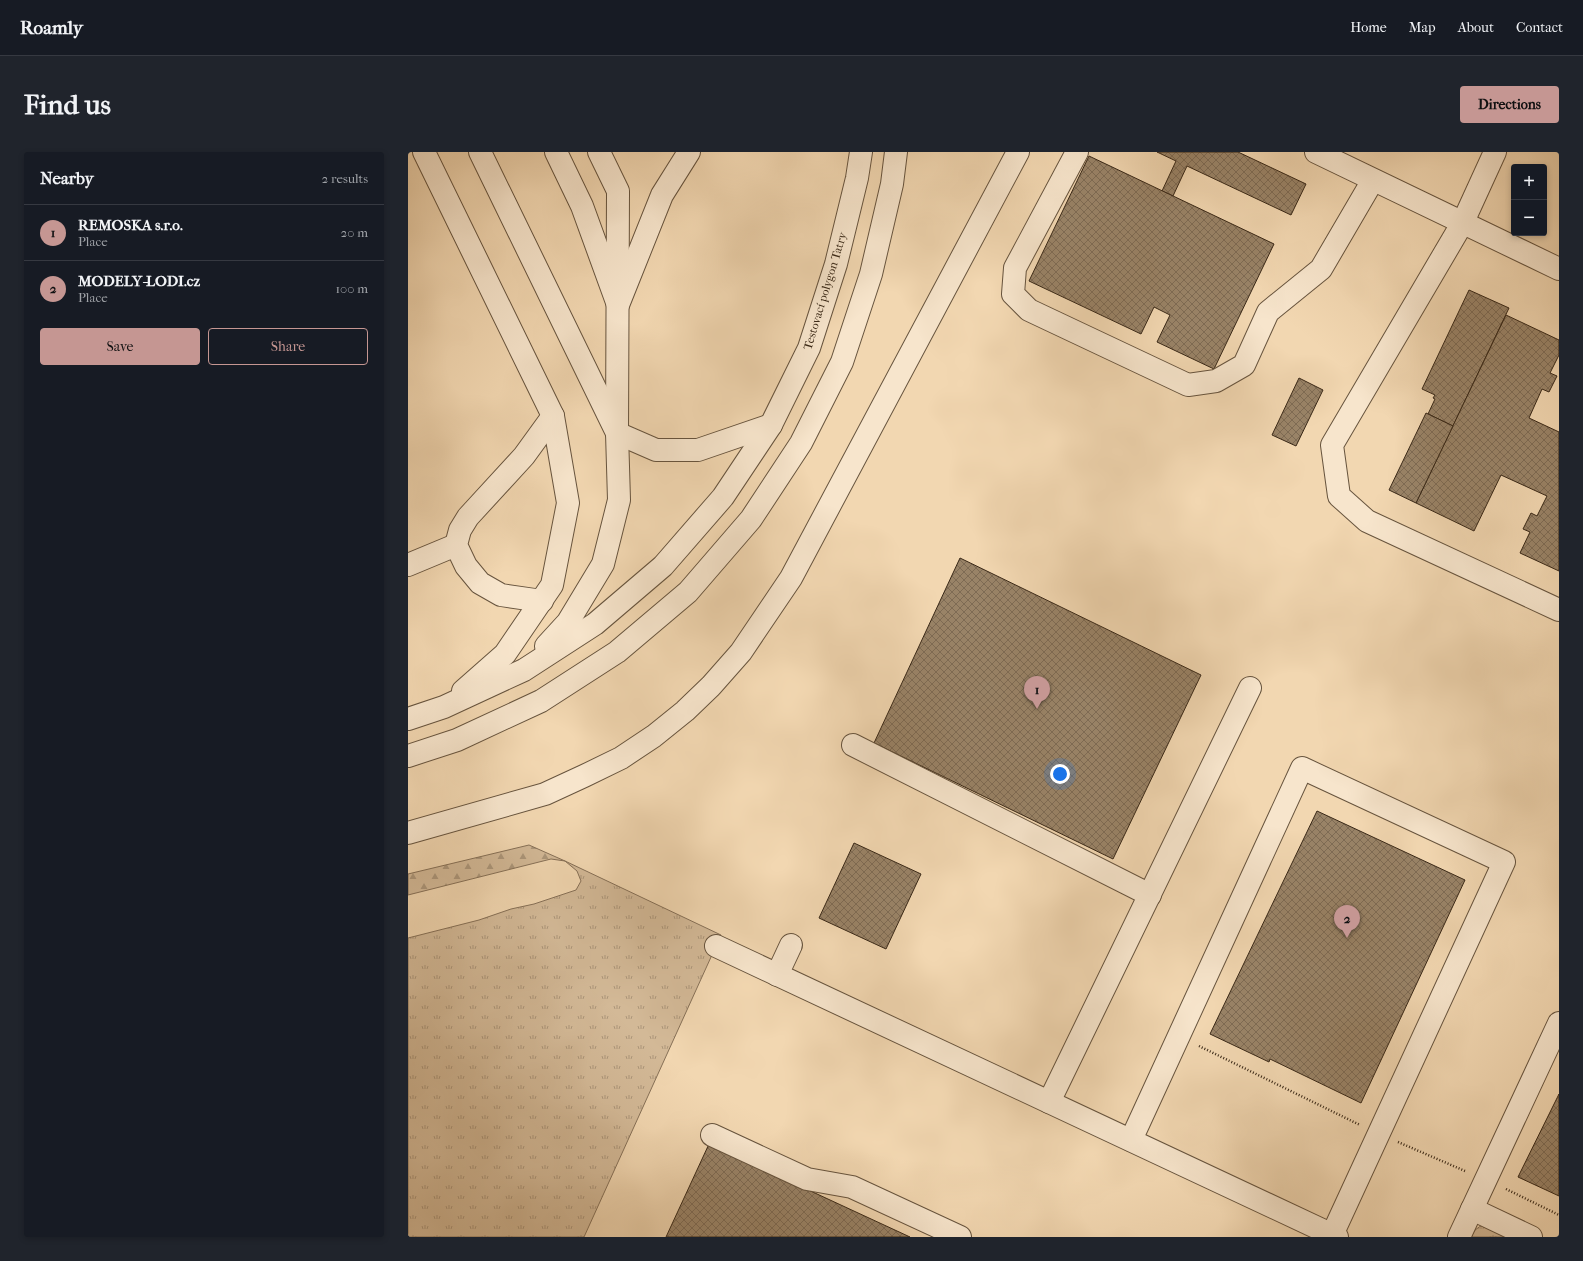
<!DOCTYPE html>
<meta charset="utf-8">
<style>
:root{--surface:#171b24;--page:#20242c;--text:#f1f3f6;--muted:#9ea1a6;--line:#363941;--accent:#c59692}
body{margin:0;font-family:"IM FELL French Canon",serif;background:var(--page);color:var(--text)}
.controls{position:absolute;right:12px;top:12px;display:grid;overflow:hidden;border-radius:4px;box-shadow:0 2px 6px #0003}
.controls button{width:36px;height:36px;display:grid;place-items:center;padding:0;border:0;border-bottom:1px solid var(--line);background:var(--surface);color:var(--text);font:20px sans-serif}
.you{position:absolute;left:652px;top:622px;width:14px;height:14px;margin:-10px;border:3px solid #fff;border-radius:50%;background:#1a73e8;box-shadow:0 0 0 6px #1a73e833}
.badge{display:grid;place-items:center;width:26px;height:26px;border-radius:50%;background:var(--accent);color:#111;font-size:13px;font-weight:700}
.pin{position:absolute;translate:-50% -33px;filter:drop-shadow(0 1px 2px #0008)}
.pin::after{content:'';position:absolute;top:21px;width:14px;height:12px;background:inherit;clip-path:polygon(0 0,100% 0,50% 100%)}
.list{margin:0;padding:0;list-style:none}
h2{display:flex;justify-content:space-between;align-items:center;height:52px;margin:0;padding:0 16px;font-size:17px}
h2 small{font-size:13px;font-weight:400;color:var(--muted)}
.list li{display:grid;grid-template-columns:26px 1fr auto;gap:12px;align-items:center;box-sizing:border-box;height:56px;padding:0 16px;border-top:1px solid var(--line)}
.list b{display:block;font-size:15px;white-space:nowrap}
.list p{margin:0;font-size:13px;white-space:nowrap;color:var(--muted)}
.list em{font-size:13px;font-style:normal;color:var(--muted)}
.actions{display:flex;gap:8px;padding:12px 16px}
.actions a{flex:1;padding:9px 0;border:1px solid var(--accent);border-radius:4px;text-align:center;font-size:14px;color:var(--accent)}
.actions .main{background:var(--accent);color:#111}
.map{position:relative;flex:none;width:1151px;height:1085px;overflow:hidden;border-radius:4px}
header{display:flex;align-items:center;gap:24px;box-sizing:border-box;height:56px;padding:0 20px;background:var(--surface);border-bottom:1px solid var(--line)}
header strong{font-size:19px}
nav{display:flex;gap:22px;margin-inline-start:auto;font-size:14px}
.intro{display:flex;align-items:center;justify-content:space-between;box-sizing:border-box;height:96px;padding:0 24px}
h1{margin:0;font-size:28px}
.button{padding:10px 18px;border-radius:4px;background:var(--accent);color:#111;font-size:14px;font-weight:700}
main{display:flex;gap:24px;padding:0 24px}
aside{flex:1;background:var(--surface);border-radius:4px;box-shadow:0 2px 6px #0003}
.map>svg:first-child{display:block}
.grass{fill:url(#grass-tufts);stroke:#867057}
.forest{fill:url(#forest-firs);stroke:#867057}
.building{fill:url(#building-cross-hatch);stroke:#392817}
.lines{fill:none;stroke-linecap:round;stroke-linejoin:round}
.minor-casing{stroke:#67543e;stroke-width:24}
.path{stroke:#392817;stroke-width:2.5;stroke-dasharray:1 2;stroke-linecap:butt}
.minor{stroke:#f7e5cc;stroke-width:22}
.labels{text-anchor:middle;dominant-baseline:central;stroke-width:3;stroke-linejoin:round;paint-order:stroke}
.street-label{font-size:12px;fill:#392817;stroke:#f7e5cc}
</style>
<header>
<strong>Roamly</strong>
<nav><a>Home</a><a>Map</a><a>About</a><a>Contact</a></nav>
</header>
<div class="intro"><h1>Find us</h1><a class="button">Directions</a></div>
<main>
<aside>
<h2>Nearby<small>2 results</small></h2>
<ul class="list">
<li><span class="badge">1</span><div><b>REMOSKA s.r.o.</b><p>Place</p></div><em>20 m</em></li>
<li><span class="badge">2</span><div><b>MODELY-LODI.cz</b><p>Place</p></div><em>100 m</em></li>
</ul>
<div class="actions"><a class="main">Save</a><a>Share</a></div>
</aside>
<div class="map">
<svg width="1151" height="1085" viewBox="0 0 1151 1085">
<defs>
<pattern id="grass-tufts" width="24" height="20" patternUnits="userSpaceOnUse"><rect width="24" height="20" fill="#d3b997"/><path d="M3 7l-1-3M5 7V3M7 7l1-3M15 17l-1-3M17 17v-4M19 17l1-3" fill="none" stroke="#ac967a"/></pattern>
<pattern id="forest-firs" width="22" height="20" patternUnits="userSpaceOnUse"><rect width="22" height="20" fill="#d3b997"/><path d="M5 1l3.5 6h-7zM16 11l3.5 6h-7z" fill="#ac967a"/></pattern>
<pattern id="building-cross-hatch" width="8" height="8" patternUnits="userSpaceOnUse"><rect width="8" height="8" fill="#998367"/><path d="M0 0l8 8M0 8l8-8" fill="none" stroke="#7e6b54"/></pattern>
</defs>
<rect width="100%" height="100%" fill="#f2d7b1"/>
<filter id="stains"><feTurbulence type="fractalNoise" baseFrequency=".005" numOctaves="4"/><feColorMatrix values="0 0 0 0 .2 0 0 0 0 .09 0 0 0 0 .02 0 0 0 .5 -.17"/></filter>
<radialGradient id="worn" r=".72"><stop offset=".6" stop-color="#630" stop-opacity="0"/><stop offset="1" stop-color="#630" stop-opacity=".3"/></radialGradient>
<!-- grass -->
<g class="grass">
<path d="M 157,709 L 313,783 L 176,1085 L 0,1085 L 0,786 L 71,768 L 103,757 L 126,752 L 168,738 L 173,729 L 169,719 Z"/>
<path d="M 1074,1073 L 1102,1085 L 1063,1085 L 1067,1078 Z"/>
</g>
<!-- forest -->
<path class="forest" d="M 121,693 L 157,709 L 143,707 L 0,743 L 0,722 Z"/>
<!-- building -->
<g class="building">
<path d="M 749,0 L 830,0 L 898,32 L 883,63 L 779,14 L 765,44 L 754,39 L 768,9 Z"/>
<path d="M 681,4 L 866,92 L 806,217 L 749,190 L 762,163 L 746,155 L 733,182 L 621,129 Z"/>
<path d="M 1061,138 L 1101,156 L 1045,274 L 1020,262 L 1027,247 L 1025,246 L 1027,243 L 1014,237 Z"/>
<path d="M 1098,163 L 1151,188 L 1151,203 L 1142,221 L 1149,224 L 1141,240 L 1134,237 L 1121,266 L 1151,280 L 1151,419 L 1112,401 L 1122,380 L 1115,377 L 1123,361 L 1129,364 L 1139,344 L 1093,323 L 1066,379 L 1008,351 Z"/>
<path d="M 891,226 L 915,238 L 888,294 L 864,283 Z"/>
<path d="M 1018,261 L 1045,274 L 1008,351 L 981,338 Z"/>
<path d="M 552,406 L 793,523 L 705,707 L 466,591 Z"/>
<path d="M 909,659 L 1057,728 L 953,951 L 862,907 L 861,910 L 802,882 Z"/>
<path d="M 446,691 L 513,722 L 478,797 L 411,766 Z"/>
<path d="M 1151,942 L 1151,1044 L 1110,1025 Z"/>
<path d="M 301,992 L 502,1085 L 258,1085 Z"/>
</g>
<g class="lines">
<defs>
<g id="minor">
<path d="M 16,0 L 145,264 L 160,351 L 144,433 L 97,502 L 55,539"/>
<path d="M 72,0 L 209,281 L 248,298 L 290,298 L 363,273"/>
<path d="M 148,0 L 174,54 L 210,153 L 254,43 L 281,0"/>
<path d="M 669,0 L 607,116 L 605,142 L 621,158 L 780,233 L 808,229 L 836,213 L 860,160 L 913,117 L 965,28"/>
<path d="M 908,0 L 1151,117"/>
<path d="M 1087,0 L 1055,70 L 924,293 L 931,344 L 959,369 L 1151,458"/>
<path d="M 0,413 L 48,393"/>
<path d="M 134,449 L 93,443 L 72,431 L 58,414 L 48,393 L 52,378 L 60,365 L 116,304 L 145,264"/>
<path d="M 138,494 L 160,470 L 195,412 L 211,348 L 209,281 L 210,39 L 191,0"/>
<path d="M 0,567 L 36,555 L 116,518 L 187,472 L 255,414 L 315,345 L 363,273 L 401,196 L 428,112 L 449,26 L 453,0"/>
<path d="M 445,593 L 742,743"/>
<path d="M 0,604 L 49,588 L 133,549 L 209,500 L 280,440 L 343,367 L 393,291 L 434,210 L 463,122 L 484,32 L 488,0"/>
<path d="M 0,681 L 137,642 L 176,624 L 213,606 L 246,584 L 277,559 L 303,534 L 333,500 L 383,426 L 610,0"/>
<path d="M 308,794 L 929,1085"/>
<path d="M 369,823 L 383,793"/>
<path d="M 641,950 L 842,536"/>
<path d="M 304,983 L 399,1027 L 444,1035 L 552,1085"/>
<path d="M 723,988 L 894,616 L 1096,710 L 924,1083"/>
<path d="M 1064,1057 L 1123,1085"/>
<path d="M 1051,1085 L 1151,871"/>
</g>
</defs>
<!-- minor casing -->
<use href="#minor" class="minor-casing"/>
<!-- path -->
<g class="path">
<path d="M 791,894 L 952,973"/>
<path d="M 990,990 L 1057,1019"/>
<path d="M 1098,1037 L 1151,1063"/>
</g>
<!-- minor -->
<use href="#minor" class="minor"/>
</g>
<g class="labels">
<!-- street labels -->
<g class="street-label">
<text transform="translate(417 139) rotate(-73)">Testovací polygon Tatry</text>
</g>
</g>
<rect width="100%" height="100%" filter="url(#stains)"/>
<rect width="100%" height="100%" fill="url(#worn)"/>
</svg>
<div class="controls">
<button>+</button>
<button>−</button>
</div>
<div class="you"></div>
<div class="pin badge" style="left:629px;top:557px">1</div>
<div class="pin badge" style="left:939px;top:786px">2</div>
</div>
</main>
